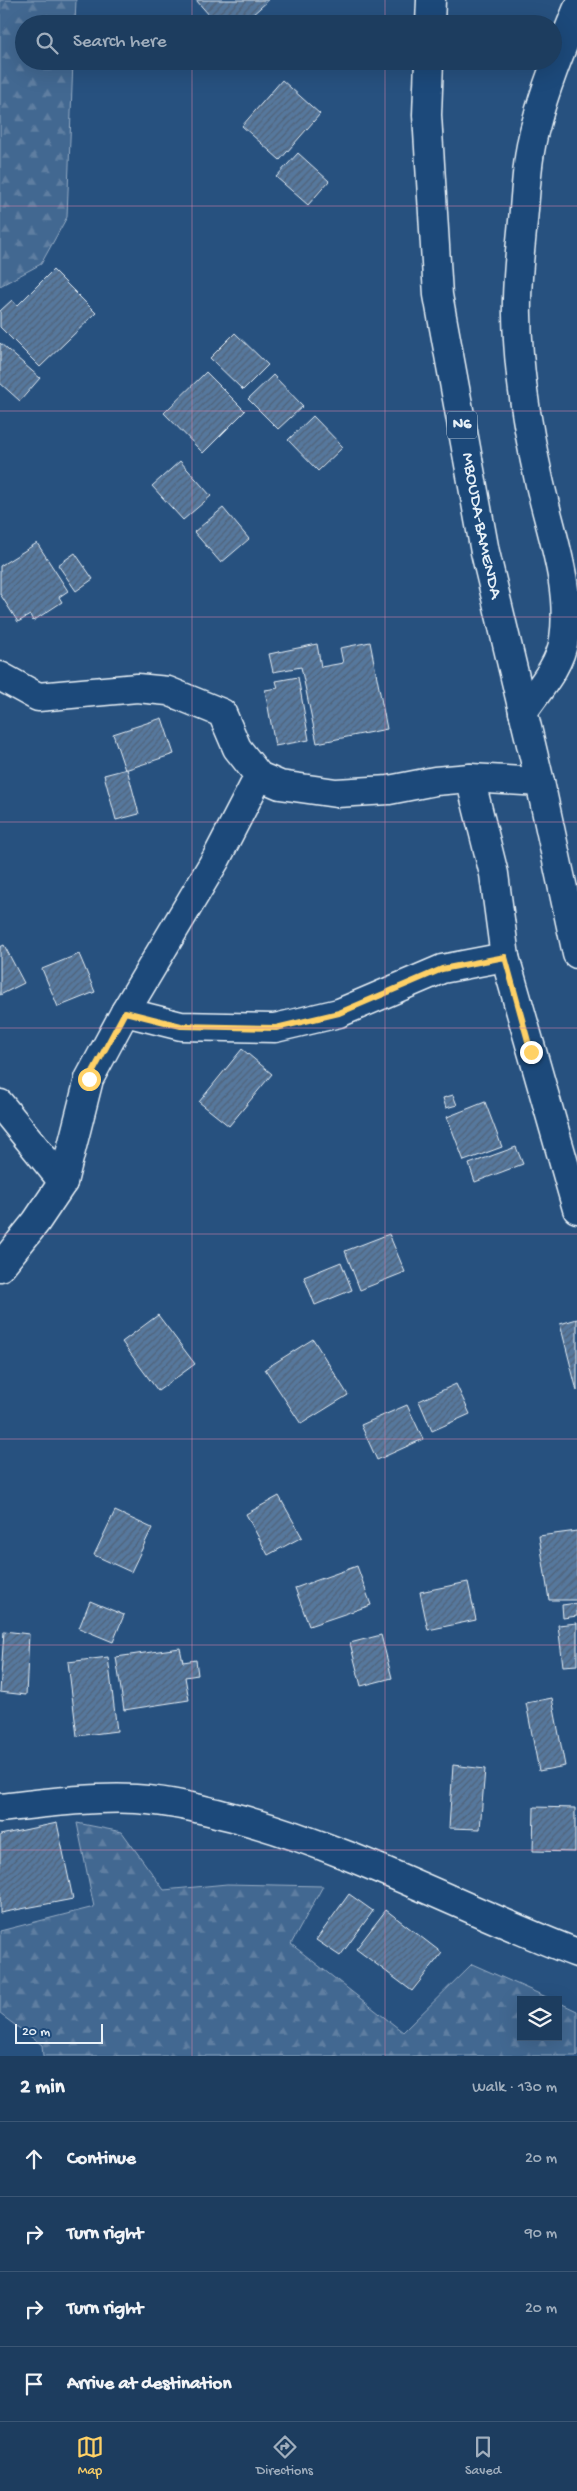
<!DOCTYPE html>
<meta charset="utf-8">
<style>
:root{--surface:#1d3d5f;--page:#254465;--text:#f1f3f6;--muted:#a0aebd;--line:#3b5674;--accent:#ffd166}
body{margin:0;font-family:"Gochi Hand",sans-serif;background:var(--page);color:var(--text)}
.controls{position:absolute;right:15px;bottom:15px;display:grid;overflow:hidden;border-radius:0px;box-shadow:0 5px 20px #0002}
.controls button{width:45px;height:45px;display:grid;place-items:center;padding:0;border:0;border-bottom:1px solid var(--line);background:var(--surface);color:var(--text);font:25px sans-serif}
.scale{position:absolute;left:15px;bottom:12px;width:88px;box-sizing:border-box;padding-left:5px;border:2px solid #e8f1f8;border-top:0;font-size:14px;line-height:18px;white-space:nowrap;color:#e8f1f8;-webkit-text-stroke:4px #1f4a7a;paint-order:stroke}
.stop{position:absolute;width:15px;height:15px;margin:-11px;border:4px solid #ffd166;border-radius:50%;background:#fff}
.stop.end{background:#ffd166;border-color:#fff;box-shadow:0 1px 5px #0008}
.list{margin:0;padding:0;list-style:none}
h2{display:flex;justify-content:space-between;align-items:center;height:65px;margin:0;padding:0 20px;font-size:21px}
h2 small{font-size:16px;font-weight:400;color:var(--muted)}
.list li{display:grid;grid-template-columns:32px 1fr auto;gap:15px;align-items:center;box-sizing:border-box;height:75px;padding:0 20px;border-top:1px solid var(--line)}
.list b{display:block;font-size:19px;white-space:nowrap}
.list em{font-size:16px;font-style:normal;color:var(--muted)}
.icon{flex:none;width:28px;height:28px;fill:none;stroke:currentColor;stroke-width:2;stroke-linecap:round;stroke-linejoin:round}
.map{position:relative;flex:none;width:577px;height:2056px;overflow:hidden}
.search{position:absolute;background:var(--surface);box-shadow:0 5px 20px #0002;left:15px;right:15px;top:15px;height:55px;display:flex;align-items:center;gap:12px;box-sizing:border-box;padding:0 18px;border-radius:28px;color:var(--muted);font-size:19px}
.sheet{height:365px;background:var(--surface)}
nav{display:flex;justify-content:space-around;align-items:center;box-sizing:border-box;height:70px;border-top:1px solid var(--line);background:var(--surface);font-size:14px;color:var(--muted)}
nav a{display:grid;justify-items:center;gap:2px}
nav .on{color:var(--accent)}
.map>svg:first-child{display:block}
.forest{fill:url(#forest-firs);stroke:#96acc4}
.building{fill:url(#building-hatch);stroke:#e8f1f8}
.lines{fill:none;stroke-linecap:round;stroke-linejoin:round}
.street-casing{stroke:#e8f1f8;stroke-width:31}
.secondary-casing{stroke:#e8f1f8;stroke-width:31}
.highway-casing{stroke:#e8f1f8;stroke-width:31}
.street{stroke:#1f4a7a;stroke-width:28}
.secondary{stroke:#1f4a7a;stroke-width:28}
.highway{stroke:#1f4a7a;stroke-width:28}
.route{stroke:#ffd166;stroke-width:6}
.grid{fill:none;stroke:#d584aa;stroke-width:1;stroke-opacity:0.55}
.labels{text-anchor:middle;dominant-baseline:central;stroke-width:5;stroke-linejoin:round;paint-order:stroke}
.shield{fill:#1f4a7a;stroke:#acbfd2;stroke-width:1}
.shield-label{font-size:16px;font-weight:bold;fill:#e8f1f8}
.street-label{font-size:18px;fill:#e8f1f8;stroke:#1f4a7a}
</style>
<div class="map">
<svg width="577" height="2056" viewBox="0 0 577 2056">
<defs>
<pattern id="forest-firs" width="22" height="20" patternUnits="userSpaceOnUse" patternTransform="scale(1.25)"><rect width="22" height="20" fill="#436891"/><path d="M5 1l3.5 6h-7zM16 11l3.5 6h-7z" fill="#5e7ea1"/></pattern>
<pattern id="building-hatch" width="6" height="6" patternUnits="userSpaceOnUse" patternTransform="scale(1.25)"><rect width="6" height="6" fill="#57789d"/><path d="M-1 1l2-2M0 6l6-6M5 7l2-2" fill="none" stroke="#4f6278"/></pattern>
</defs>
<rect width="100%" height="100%" fill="#27517f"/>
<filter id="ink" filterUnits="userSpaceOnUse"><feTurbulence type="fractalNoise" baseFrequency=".02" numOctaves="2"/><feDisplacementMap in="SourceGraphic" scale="10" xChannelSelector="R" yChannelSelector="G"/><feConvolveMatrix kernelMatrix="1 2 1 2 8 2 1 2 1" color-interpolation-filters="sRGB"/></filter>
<g filter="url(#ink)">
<!-- forest -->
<g class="forest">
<path d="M 0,0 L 76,0 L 75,24 L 24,24 L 24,61 L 73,61 L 67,217 L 41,264 L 0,286 Z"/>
<path d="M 77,1823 L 122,1832 L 164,1890 L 227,1884 L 323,1886 L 291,1944 L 403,2032 L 472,1964 L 553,2000 L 521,2000 L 521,2037 L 558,2037 L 558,2002 L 577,2011 L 577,2056 L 43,2056 L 42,2045 L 0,2014 L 0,1931 L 94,1907 Z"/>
</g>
<!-- building -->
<g class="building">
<path d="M 196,0 L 269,0 L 242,24 L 217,24 Z"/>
<path d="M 282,80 L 320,114 L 280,160 L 242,126 Z"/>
<path d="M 298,153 L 329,181 L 308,205 L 276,177 Z"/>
<path d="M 53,270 L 96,313 L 40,367 L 0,327 L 0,311 L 12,300 L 17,306 Z"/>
<path d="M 235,333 L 268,365 L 243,390 L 210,358 Z"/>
<path d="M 0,343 L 40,378 L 20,401 L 0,383 Z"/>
<path d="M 206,372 L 245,411 L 203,453 L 164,413 Z"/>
<path d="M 273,375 L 303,406 L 278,429 L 248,399 Z"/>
<path d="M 313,416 L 343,447 L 318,471 L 288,440 Z"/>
<path d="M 180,461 L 211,496 L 183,520 L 152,486 Z"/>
<path d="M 223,508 L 249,539 L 221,563 L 194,532 Z"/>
<path d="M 37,543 L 68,591 L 59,597 L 62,602 L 33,621 L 30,615 L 18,622 L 0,594 L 0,566 Z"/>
<path d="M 75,553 L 93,579 L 76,591 L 58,565 Z"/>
<path d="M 370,642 L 387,729 L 317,743 L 301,667 L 273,672 L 269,654 L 317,644 L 321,667 L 343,663 L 340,648 Z"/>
<path d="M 298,677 L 309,740 L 275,746 L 265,690 L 278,688 L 276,681 Z"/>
<path d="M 162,718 L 174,754 L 125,770 L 113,734 Z"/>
<path d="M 127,769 L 139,814 L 116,820 L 104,775 Z"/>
<path d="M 4,945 L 24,983 L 0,995 L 0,947 Z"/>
<path d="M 79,954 L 95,992 L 58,1007 L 42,969 Z"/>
<path d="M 242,1049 L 272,1074 L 229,1126 L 199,1102 Z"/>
<path d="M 453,1095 L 457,1105 L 446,1108 L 443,1098 Z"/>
<path d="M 485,1102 L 502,1147 L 464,1161 L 447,1117 Z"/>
<path d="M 516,1147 L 523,1164 L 475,1182 L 469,1164 Z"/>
<path d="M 389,1234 L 405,1272 L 360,1290 L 345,1251 Z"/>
<path d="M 341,1262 L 352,1290 L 315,1305 L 304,1277 Z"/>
<path d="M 158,1315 L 195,1364 L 158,1391 L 122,1342 Z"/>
<path d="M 577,1319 L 577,1391 L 560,1324 Z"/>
<path d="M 313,1339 L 348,1395 L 301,1424 L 265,1369 Z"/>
<path d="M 456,1384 L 470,1414 L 432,1431 L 419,1401 Z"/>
<path d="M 407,1405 L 423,1439 L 377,1460 L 361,1425 Z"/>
<path d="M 279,1496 L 302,1537 L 268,1555 L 246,1514 Z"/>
<path d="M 115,1511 L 152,1528 L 131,1572 L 94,1555 Z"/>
<path d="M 577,1531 L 577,1600 L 549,1600 L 539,1536 Z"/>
<path d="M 357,1566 L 371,1605 L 309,1626 L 295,1588 Z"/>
<path d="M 468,1582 L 476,1620 L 428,1630 L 420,1592 Z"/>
<path d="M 90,1601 L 124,1615 L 113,1642 L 79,1628 Z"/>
<path d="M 577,1603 L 577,1616 L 563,1618 L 562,1605 Z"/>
<path d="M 577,1623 L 577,1665 L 563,1666 L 558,1625 Z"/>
<path d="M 4,1631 L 29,1634 L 26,1695 L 0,1692 Z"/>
<path d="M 381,1635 L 392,1678 L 361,1686 L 350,1643 Z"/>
<path d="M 180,1648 L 183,1662 L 196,1660 L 198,1675 L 185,1677 L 189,1700 L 124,1710 L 116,1657 Z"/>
<path d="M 108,1657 L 117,1731 L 77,1736 L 68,1662 Z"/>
<path d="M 552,1698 L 565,1766 L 539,1771 L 526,1703 Z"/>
<path d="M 453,1765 L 485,1769 L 480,1829 L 449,1828 Z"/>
<path d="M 534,1807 L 575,1808 L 575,1852 L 533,1851 Z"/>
<path d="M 57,1823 L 73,1899 L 0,1913 L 0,1835 Z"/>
<path d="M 349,1894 L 373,1911 L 340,1956 L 316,1940 Z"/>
<path d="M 386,1910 L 442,1953 L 412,1991 L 356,1949 Z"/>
</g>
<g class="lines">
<defs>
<g id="street">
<path d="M 0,676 L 38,697 L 137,688 L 168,691 L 222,713 L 237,748 L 259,776 L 280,785 L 336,793 L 389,790 L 435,781 L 470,778 L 540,782"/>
<path d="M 523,712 C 538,690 560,666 564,639 C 572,586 550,531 539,480 C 527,426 518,370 517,315 C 516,284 520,252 523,221 C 526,189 527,155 536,124 C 546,85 562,47 577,10"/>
<path d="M 470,778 L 494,874 L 505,957 L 577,1209"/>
<path d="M 125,1012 L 181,1026 L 275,1028 L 339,1013 L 442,969 L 505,957"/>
<path d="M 0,1104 L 63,1182"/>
<path d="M 0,1267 L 36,1222 L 63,1182 L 89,1079 L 125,1012 L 216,859 L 259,776"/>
</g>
<path id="secondary" d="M 0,1808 C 45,1803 90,1797 136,1799 C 171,1801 206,1810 240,1819 C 357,1851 464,1910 577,1953"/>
<g id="highway">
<path d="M 430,24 L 431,0"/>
<path id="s1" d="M 429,61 L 427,115 L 438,295 L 485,552 L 540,782 L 577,954"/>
</g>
</defs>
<!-- street casing -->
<use href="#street" class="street-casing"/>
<!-- secondary casing -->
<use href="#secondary" class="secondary-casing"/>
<!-- highway casing -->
<use href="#highway" class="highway-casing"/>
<!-- street -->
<use href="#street" class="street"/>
<!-- secondary -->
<use href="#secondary" class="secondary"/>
<!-- highway -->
<use href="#highway" class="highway"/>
</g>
</g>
<g class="lines" filter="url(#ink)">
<!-- route -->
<path class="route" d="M 89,1079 L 125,1012 L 181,1026 L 276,1028 L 339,1013 L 442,969 L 505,957 L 531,1052"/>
</g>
<!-- grid -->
<path class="grid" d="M 192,0 L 192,24M 385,0 L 385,24M 192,61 L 192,2056M 385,61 L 385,2056M 0,206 L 577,206M 0,411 L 577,411M 0,617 L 577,617M 0,822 L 577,822M 0,1028 L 577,1028M 0,1234 L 577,1234M 0,1439 L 577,1439M 0,1645 L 577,1645M 0,1850 L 577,1850"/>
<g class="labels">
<!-- shield labels -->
<rect class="shield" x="447" y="411.5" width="30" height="27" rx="4"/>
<g class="shield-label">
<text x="462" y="425">N6</text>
</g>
<!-- street labels -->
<g class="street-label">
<text stroke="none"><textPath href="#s1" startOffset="469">MBOUDA-BAMENDA</textPath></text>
</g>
</g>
</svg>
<div class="controls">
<button><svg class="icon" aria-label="layers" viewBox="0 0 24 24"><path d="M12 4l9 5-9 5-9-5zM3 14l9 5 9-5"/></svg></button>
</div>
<div class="scale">20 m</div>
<div class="stop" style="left:89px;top:1079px"></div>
<div class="stop end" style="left:531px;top:1052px"></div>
<div class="search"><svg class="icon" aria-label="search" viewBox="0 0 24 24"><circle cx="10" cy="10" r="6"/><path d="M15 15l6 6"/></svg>Search here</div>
</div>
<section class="sheet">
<h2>2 min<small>Walk · 130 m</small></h2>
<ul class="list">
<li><svg class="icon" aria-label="ahead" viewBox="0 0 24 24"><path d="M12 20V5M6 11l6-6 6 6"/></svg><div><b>Continue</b></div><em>20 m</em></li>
<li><svg class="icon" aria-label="right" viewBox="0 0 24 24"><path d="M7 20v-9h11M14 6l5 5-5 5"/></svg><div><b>Turn right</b></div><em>90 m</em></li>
<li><svg class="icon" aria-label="right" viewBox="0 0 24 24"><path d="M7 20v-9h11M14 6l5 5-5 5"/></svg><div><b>Turn right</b></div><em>20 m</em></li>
<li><svg class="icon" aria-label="arrive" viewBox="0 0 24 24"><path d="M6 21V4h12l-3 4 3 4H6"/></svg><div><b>Arrive at destination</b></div></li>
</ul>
</section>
<nav>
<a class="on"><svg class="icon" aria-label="map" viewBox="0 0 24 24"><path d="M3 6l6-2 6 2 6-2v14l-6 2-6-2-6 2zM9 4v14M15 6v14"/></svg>Map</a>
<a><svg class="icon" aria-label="directions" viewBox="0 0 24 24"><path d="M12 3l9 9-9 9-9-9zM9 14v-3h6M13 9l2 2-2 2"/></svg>Directions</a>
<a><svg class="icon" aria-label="saved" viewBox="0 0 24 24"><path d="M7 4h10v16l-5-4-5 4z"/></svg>Saved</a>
</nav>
